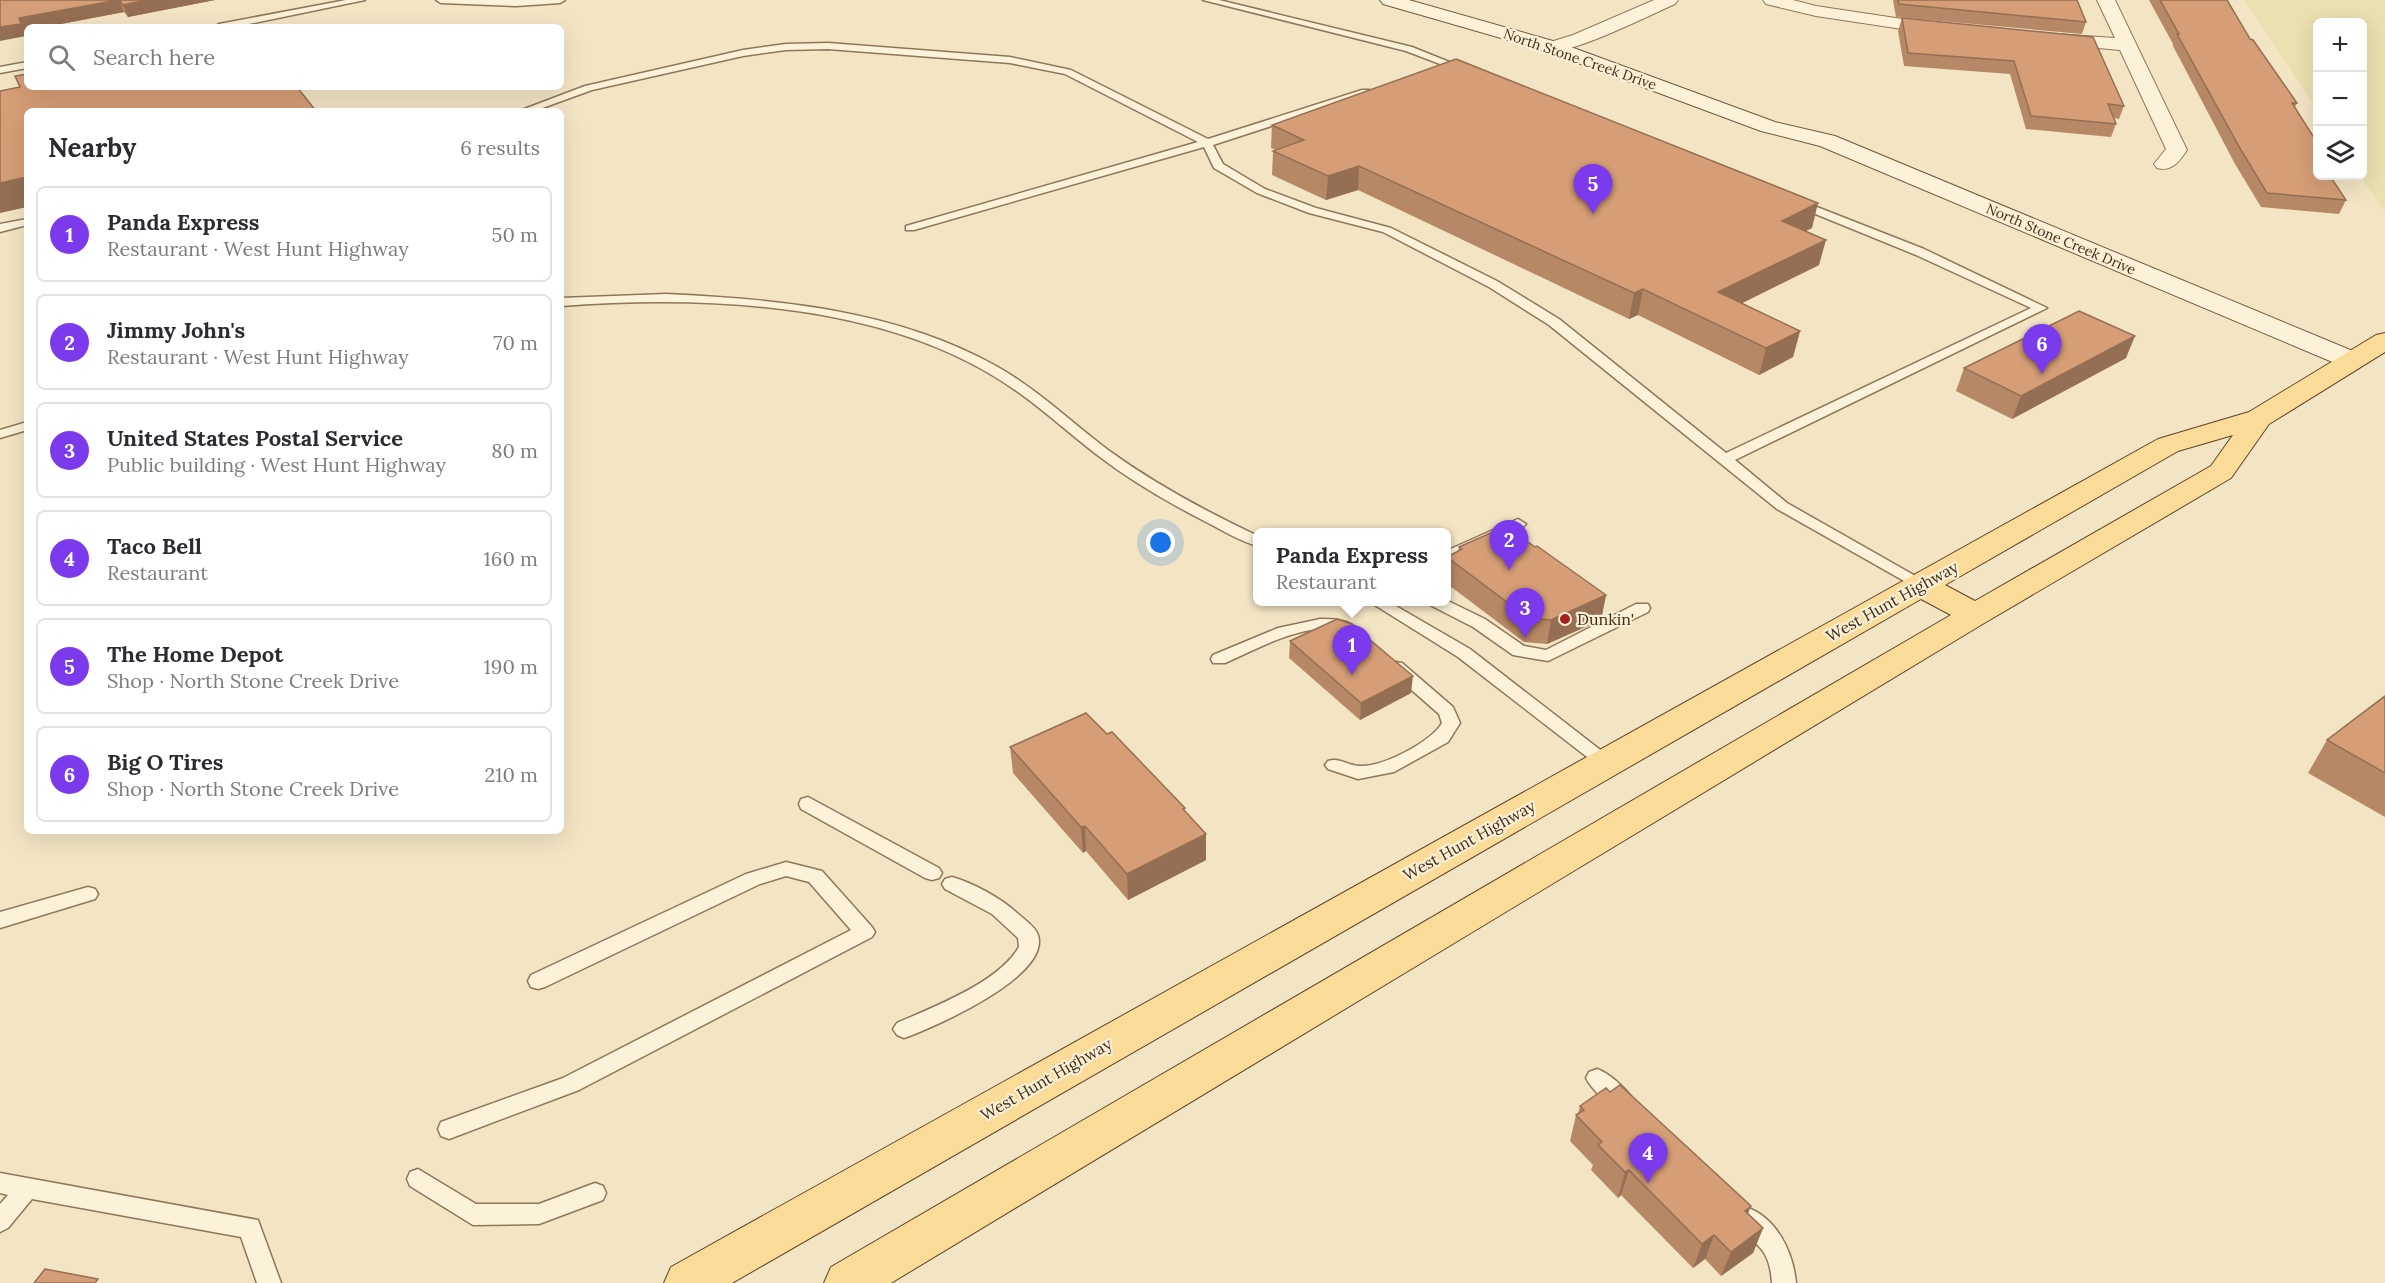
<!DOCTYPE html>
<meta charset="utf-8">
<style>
:root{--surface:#fff;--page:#f7f7f7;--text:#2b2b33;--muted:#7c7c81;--line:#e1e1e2;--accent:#7c3aed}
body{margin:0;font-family:Lora,serif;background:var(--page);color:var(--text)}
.controls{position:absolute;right:18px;top:18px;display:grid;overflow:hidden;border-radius:9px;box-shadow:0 6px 24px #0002}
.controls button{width:54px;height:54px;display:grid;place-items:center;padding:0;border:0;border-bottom:2px solid var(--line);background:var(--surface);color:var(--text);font:30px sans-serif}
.you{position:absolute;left:1161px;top:543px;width:21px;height:21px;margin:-15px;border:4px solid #fff;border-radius:50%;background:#1a73e8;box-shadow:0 0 0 9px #1a73e833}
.badge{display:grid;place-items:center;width:39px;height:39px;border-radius:50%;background:var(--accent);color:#fff;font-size:20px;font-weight:700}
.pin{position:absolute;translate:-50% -50px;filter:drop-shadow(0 2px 3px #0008)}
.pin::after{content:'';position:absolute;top:32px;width:21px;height:18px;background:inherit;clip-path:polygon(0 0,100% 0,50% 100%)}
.popup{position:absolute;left:1253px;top:528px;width:198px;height:78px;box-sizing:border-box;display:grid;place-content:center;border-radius:9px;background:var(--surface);filter:drop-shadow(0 2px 4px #0005);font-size:20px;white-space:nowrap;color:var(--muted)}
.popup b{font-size:22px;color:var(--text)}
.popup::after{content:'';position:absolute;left:50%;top:100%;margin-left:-12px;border:12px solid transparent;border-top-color:var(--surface)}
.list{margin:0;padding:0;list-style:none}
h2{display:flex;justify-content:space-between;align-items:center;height:78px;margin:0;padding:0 24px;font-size:26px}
h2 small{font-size:20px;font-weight:400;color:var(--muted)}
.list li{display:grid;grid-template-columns:39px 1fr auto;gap:18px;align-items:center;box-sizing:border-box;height:96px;margin:0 12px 12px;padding:0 12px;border:2px solid var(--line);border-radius:9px}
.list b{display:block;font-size:22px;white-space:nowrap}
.list p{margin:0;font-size:20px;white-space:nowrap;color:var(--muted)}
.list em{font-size:20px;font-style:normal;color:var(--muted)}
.icon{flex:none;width:33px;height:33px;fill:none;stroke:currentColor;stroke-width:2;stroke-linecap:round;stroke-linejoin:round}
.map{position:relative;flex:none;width:2385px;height:1283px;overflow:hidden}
.search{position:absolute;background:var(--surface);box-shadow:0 6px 24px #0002;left:24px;top:24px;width:540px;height:66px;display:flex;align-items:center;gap:15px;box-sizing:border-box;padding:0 21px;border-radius:9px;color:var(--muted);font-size:22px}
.panel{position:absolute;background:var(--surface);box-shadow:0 6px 24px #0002;left:24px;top:108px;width:540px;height:726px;border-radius:9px}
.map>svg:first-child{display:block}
.farmland{fill:#eae0b0}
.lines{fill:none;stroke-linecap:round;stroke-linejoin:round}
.lane-casing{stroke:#907658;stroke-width:3}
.street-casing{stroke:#907658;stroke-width:2}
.secondary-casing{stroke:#72573b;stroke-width:2}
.primary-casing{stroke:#5e432c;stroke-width:2}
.lane{fill:#fcf2d9;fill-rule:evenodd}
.street{fill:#fcf2d9;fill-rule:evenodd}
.secondary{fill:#fcf2d9;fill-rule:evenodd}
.primary{fill:#fadb98;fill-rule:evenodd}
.wall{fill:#b78865}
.shaded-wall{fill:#956f53}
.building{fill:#d59e76;stroke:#956f53;stroke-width:1.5}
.poi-dot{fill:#a72021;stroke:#f9efd5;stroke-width:2}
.labels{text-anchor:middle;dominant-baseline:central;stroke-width:4.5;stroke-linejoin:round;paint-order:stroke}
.far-street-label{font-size:14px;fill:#3f2e1d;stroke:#f9efd5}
.street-label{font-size:16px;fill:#3f2e1d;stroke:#f9efd5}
.poi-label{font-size:16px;fill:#3f2e1d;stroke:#f9efd5;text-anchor:start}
</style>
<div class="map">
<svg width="2385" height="1283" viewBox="0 0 2385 1283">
<rect width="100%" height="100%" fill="#f3e5c4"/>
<!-- farmland -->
<path class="farmland" d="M 2245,0 L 2385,0 L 2385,213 L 2360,176 L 2362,176 L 2362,22 L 2318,22 L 2317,110 Z"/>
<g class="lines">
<defs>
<g id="lane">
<path d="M 346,0 L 365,0 L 234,27 L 214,27 L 219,24 Z"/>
<path d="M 436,0 L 565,0 L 560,3 L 516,6 L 441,3 Z"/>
<path d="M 1203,0 L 1219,0 L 1412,47 L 1469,70 L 1461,72 L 1406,51 Z"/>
<path d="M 828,43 L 1010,57 L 1071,70 L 1208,139 L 1362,90 L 1370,90 L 1370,94 L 1213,145 L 1223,164 L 1265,189 L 1316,208 L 1391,228 L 1497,281 L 1559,319 L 1726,453 L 2031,308 L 1916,255 L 1791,204 L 1791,200 L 1799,200 L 1924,249 L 2047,308 L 1735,460 L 1787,503 L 1926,582 L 1928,585 L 1926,588 L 1920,590 L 1777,509 L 1549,325 L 1489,287 L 1383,232 L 1309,213 L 1257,193 L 1214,168 L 1204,147 L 914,230 L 906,230 L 906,226 L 1198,142 L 1065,74 L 1010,63 L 828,49 L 786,50 L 743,56 L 592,90 L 534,111 L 519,111 L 585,86 L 743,50 L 786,44 Z"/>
<path d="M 27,62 L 27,68 L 0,73 L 0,67 Z"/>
<path d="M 27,219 L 27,225 L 0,232 L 0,224 Z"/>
<path d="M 666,294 C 776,299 897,310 996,366 C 1037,389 1071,422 1108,450 C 1155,484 1205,511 1258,536 L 1258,546 C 1241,542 1224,531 1208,523 C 1169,503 1131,481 1096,454 C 1070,434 1045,411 1018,392 C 893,302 709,295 561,306 L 561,298 Z"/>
<path d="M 27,422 L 27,430 L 0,438 L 0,430 Z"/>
<path d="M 1518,519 L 1526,524 L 1523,527 L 1446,562 L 1446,551 Z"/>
<path d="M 1446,600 L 1485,619 L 1524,646 L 1546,650 L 1636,604 L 1648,604 L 1650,608 L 1648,612 L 1548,661 L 1513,655 L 1473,627 L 1432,606 L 1430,602 Z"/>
<path d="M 1370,602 L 1389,602 L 1470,649 L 1612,759 L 1615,763 L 1612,767 L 1606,769 L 1600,767 L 1458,657 Z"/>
<path d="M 1320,619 C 1332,619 1350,619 1358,630 L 1356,634 C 1344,637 1332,628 1319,629 C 1286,632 1255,650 1225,663 L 1213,663 L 1211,659 L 1213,655 L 1278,628 Z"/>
<path d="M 1396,662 L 1402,663 L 1453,707 L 1460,723 L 1448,742 L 1394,772 L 1358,779 L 1328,769 L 1325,765 L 1328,761 C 1340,757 1348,766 1360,766 C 1383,767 1431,742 1442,723 L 1439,714 L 1390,671 L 1388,667 L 1390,663 Z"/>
<path d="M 808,797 L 939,868 L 942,873 L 939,878 L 932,880 L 925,878 L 801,809 L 799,804 L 801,799 Z"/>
<path d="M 786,862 L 822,871 L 872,927 L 875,932 L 872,937 L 579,1090 L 449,1139 L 441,1136 L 438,1129 L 441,1122 L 563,1078 L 851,930 L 809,882 L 786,876 L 760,884 L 545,987 L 538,989 L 531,987 L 528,981 L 531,975 L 746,874 Z"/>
<path d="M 952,877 C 973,883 999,897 1016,912 C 1022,918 1035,926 1038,935 C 1051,976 935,1027 904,1038 L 897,1035 L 893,1029 L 897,1023 C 933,1007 998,983 1019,947 L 1018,938 L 992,914 L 945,889 L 942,884 L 945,879 Z"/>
<path d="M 88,887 L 95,889 L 98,894 L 95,899 L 0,928 L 0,912 Z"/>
<path d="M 1597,1069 C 1611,1074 1630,1092 1637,1106 L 1634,1113 C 1631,1114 1628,1115 1624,1115 C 1615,1114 1590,1087 1586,1078 L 1589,1072 Z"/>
<path d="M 418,1169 L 476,1204 L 539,1204 L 595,1183 L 603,1186 L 606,1193 L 603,1200 L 539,1224 L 473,1225 L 410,1186 L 407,1179 L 410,1172 Z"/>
<path d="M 0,1173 L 258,1220 L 281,1283 L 257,1283 L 241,1237 L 32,1199 L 8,1228 L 0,1232 L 0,1204 L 8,1195 L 0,1193 Z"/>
<path d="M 1746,1207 C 1777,1218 1793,1252 1796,1283 L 1772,1283 C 1769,1238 1748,1247 1734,1217 L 1738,1210 Z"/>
</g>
<g id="street">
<path d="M 1654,0 L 1678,0 L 1675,4 C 1650,15 1569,56 1547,51 L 1544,47 L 1547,43 L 1573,35 Z"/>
<path d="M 1763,0 L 1793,0 L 1816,6 L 1942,25 L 1948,26 L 1951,30 L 1948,34 L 1942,35 L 1816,16 L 1766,4 Z"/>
<path d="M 2097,0 L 2115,0 L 2187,150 C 2179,162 2172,172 2157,168 L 2154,164 L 2166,149 L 2120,50 L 2055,44 L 2049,43 L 2046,39 L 2049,35 L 2055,34 L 2115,38 Z"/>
</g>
<path id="secondary" d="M 1380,0 L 1409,0 L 1560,43 L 1775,122 L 1835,136 L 2360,354 L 2364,360 L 2360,366 L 2351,368 L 2342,366 L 1820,146 L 1761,131 L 1546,51 L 1383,4 Z"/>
<path id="primary" d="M 2385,333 L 2385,352 L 2269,424 L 2231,478 L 1986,622 L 891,1283 L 824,1283 L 831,1267 L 1951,615 L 1921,599 L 732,1283 L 664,1283 L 671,1267 L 2158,439 L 2249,412 L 2376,335 ZM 2233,435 L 2211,466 L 1975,601 L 1945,585 L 2178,451 Z"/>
</defs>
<!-- lane casing -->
<use href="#lane" class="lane-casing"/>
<!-- street casing -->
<use href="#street" class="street-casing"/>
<!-- secondary casing -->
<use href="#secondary" class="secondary-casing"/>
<!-- primary casing -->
<use href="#primary" class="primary-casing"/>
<!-- lane -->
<use href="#lane" class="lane"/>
<!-- street -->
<use href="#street" class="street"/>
<!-- secondary -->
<use href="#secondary" class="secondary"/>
<!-- primary -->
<use href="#primary" class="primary"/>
</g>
<!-- wall -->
<g class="wall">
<path d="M 0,0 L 215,0 L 128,17 L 124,12 L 45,27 L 27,27 L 27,30 L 25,31 L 26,36 Z"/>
<path d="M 1893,0 L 2077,0 L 2086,22 L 2082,34 L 1896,17 Z"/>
<path d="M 2149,0 L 2227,0 L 2250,39 L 2297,103 L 2295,107 L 2318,176 L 2346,200 L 2339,214 L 2261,207 L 2235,164 L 2173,46 L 2173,44 Z"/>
<path d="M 1902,18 L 2093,37 L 2124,106 L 2119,119 L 2114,118 L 2116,124 L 2111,137 L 2026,129 L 2010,74 L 1904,66 L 1898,31 Z"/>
<path d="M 1272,125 L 1812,228 L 1805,231 L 1819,265 L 1742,303 L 1800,331 L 1793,357 L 1759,375 L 1638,315 L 1629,319 L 1358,190 L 1326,200 L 1272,175 L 1273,151 L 1276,150 L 1271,148 Z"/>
<path d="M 2126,358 L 2012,419 L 1956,391 L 1964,368 Z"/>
<path d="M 1500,532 L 1606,595 L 1601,620 L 1547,644 L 1524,642 L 1446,583 L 1447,557 L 1458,551 L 1459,547 Z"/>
<path d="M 1290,641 L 1411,693 L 1360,720 L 1289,658 Z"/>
<path d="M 2385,696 L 2385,817 L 2308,773 L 2327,740 Z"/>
<path d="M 1107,734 L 1185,808 L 1185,811 L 1206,834 L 1206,860 L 1128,900 L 1086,851 L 1083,853 L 1013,773 L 1010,747 Z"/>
<path d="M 1580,1106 L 1748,1214 L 1763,1228 L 1753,1253 L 1721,1276 L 1705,1259 L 1693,1268 L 1621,1195 L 1618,1198 L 1591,1170 L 1593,1165 L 1570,1141 L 1576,1115 L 1578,1114 Z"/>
</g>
<!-- shaded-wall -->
<g class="shaded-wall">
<path d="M 119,0 L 124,12 L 45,27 L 27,27 L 27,30 L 25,31 L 26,36 L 0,41 L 0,27 L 19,18 Z"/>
<path d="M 147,0 L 215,0 L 128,17 L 123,5 Z"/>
<path d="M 1359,166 L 1358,190 L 1326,200 L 1328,176 Z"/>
<path d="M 27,177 L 27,207 L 0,213 L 0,183 Z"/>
<path d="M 1818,203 L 1812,228 L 1776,246 L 1782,221 Z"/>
<path d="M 1826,240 L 1819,265 L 1712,318 L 1718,292 Z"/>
<path d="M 1643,289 L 1638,315 L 1629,319 L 1634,293 Z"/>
<path d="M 1800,331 L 1793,357 L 1759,375 L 1766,348 Z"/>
<path d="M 2135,336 L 2126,358 L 2012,419 L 2021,396 Z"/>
<path d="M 1606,595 L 1601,620 L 1547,644 L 1551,620 Z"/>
<path d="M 1413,676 L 1411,693 L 1360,720 L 1361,703 Z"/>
<path d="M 1085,826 L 1086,851 L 1083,853 L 1081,827 Z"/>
<path d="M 1206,834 L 1206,860 L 1128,900 L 1127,874 Z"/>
<path d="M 1629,1170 L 1621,1195 L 1618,1198 L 1625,1172 Z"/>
<path d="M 1751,1206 L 1741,1231 L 1745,1211 Z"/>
<path d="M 1763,1228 L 1753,1253 L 1721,1276 L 1731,1252 Z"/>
<path d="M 1714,1235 L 1705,1259 L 1693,1268 L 1702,1244 Z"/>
</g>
<!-- building -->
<g class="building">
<path d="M 0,0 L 118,0 L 19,18 L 21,24 L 0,27 Z"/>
<path d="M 119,0 L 147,0 L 123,5 Z"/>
<path d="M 1898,0 L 2077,0 L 2086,22 L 1899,4 Z"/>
<path d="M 2160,0 L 2227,0 L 2250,39 L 2253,40 L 2297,103 L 2292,103 L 2318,144 L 2318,176 L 2330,176 L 2346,200 L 2267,193 L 2241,150 L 2177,34 L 2179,34 Z"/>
<path d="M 1902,18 L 2093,37 L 2124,106 L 2108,104 L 2116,124 L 2031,116 L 2014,61 L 1908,53 Z"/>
<path d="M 1456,59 L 1818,203 L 1782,221 L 1826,240 L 1718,292 L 1800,331 L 1766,348 L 1643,289 L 1634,293 L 1359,166 L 1328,176 L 1273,151 L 1304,140 L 1272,125 Z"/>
<path d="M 27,74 L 27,87 L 297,87 L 316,111 L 27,111 L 27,177 L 0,183 L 0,91 L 20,87 L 15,76 Z"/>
<path d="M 2079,311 L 2135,336 L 2021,396 L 1964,368 Z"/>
<path d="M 1497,530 L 1500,532 L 1505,530 L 1511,534 L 1514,532 L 1535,547 L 1537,546 L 1606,595 L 1551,620 L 1528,618 L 1447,557 L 1462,549 L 1459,547 Z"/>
<path d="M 1337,619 L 1351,624 L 1413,676 L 1361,703 L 1290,641 Z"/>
<path d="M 2385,696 L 2385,773 L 2327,740 Z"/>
<path d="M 1086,713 L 1107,734 L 1112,732 L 1185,808 L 1183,809 L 1206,834 L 1127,874 L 1085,826 L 1081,827 L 1010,747 Z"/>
<path d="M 1620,1085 L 1751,1206 L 1745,1211 L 1763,1228 L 1731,1252 L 1714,1235 L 1702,1244 L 1629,1170 L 1625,1172 L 1598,1145 L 1602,1142 L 1576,1115 L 1584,1110 L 1580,1106 L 1606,1088 L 1610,1092 Z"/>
<path d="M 45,1269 L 98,1279 L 95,1283 L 34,1283 Z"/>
</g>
<!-- markers -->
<circle class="poi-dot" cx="1565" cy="619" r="6"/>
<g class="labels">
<!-- far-street labels -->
<g class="far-street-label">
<text transform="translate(1580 59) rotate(19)">North Stone Creek Drive</text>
<text transform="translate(2061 239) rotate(23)">North Stone Creek Drive</text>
</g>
<!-- street labels -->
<g class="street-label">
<text transform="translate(1892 601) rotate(-29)">West Hunt Highway</text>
<text transform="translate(1469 840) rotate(-29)">West Hunt Highway</text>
<text transform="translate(1046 1079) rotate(-30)">West Hunt Highway</text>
</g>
<!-- poi labels -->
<g class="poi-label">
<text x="1577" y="619">Dunkin'</text>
</g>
</g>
</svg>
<div class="controls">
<button>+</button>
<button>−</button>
<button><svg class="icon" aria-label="layers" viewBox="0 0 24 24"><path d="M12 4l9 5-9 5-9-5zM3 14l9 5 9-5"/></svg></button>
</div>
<div class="you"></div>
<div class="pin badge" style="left:1352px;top:675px">1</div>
<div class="popup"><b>Panda Express</b>Restaurant</div>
<div class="pin badge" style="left:1509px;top:570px">2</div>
<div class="pin badge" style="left:1525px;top:638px">3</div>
<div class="pin badge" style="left:1648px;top:1183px">4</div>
<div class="pin badge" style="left:1593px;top:214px">5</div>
<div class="pin badge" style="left:2042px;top:374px">6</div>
<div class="search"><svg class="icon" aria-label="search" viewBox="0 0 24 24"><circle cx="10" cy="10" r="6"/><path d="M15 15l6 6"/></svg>Search here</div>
<section class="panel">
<h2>Nearby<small>6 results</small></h2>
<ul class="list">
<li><span class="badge">1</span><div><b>Panda Express</b><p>Restaurant · West Hunt Highway</p></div><em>50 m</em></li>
<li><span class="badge">2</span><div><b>Jimmy John's</b><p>Restaurant · West Hunt Highway</p></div><em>70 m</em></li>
<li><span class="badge">3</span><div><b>United States Postal Service</b><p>Public building · West Hunt Highway</p></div><em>80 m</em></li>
<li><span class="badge">4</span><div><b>Taco Bell</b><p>Restaurant</p></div><em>160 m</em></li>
<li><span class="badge">5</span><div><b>The Home Depot</b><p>Shop · North Stone Creek Drive</p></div><em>190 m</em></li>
<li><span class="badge">6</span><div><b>Big O Tires</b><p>Shop · North Stone Creek Drive</p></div><em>210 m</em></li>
</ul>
</section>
</div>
